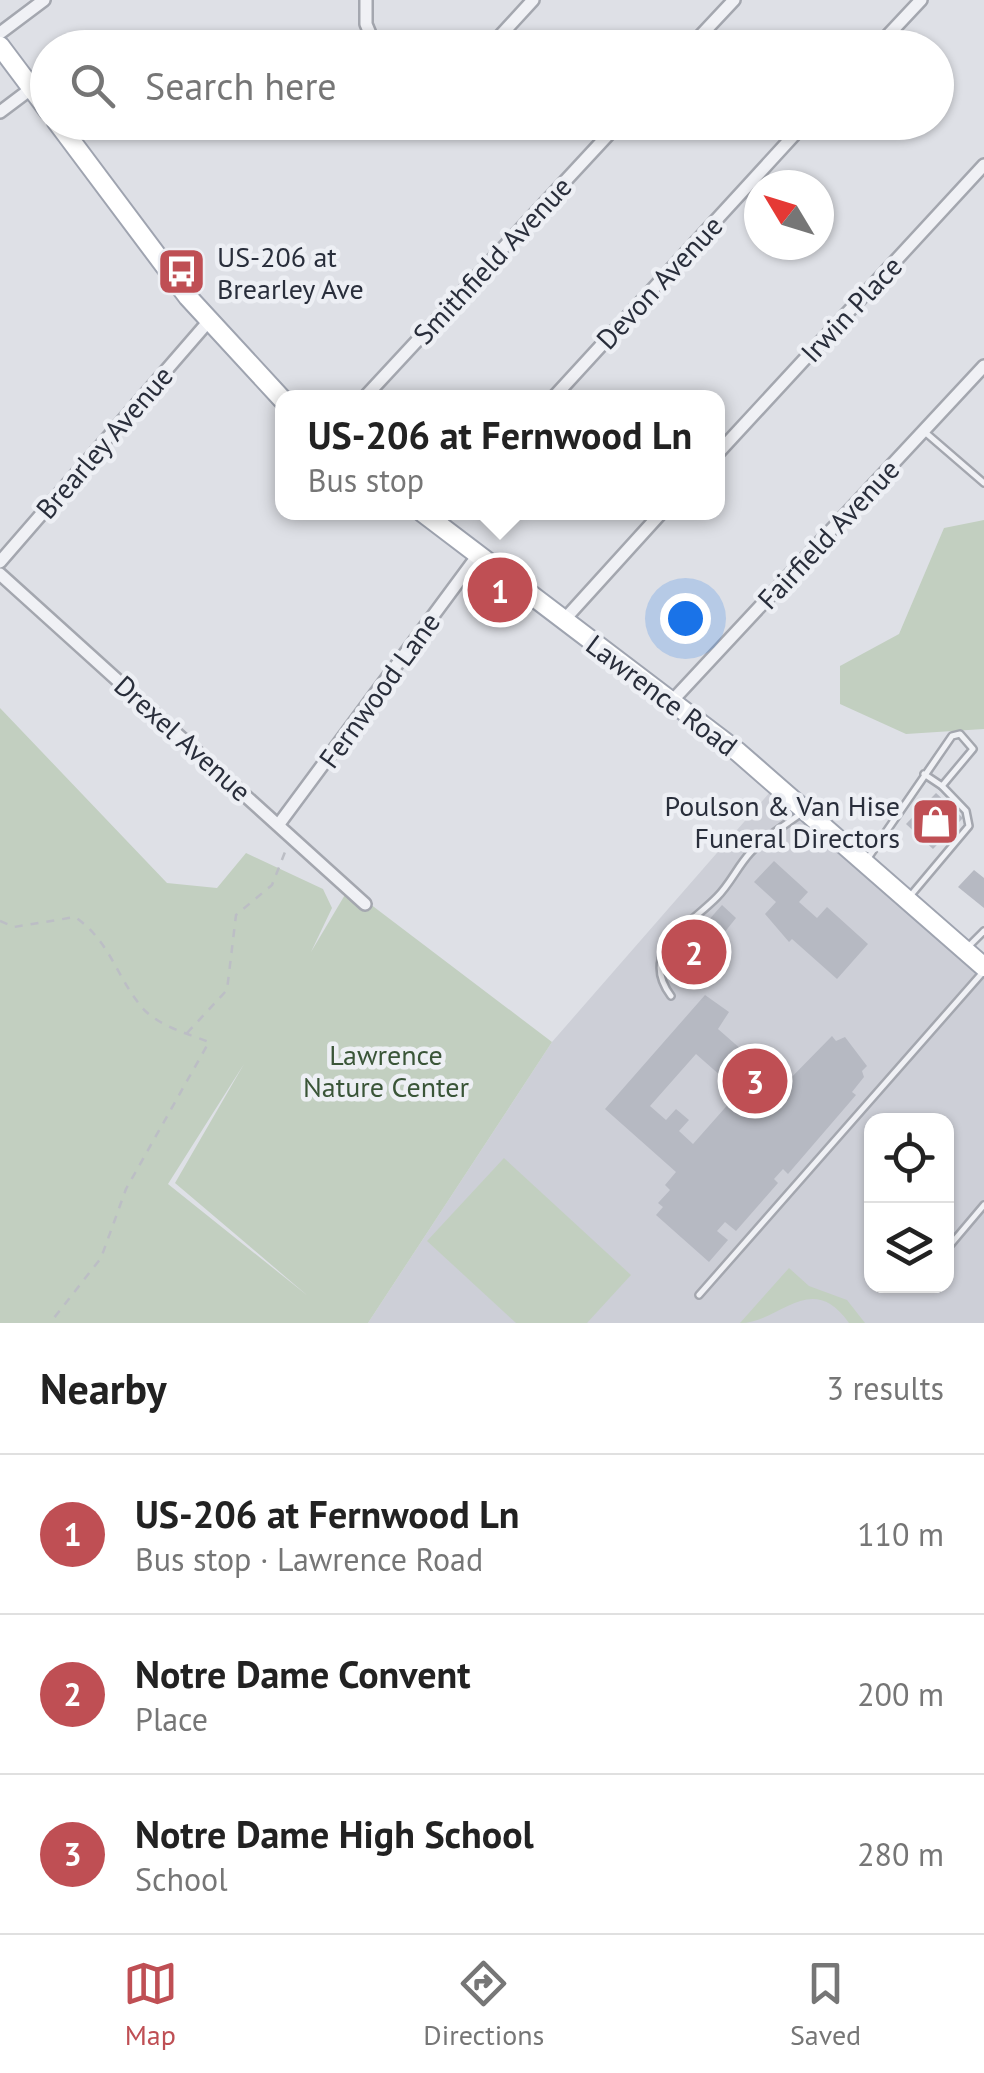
<!DOCTYPE html>
<meta charset="utf-8">
<style>
:root{--surface:#fff;--page:#f2f2f2;--text:#222;--muted:#767676;--line:#e0e0e0;--accent:#bf4f54}
body{margin:0;font-family:"PT Sans",sans-serif;background:var(--page);color:var(--text)}
.controls{position:absolute;right:30px;bottom:30px;display:grid;overflow:hidden;border-radius:20px;box-shadow:0 2px 8px #0004}
.controls button{width:90px;height:90px;display:grid;place-items:center;padding:0;border:0;border-bottom:2px solid var(--line);background:var(--surface);color:var(--text);font:50px sans-serif}
.compass{position:absolute;left:744px;top:170px;width:90px;height:90px;border-radius:50%;background:var(--surface);box-shadow:0 2px 8px #0004;rotate:308deg}
.you{position:absolute;left:685px;top:618px;width:35px;height:35px;margin:-25px;border:8px solid #fff;border-radius:50%;background:#1a73e8;box-shadow:0 0 0 15px #1a73e833}
.badge{display:grid;place-items:center;width:65px;height:65px;border-radius:50%;background:var(--accent);color:#fff;font-size:32px;font-weight:700}
.pin{position:absolute;translate:-50% -50%;border:5px solid #fff;box-shadow:0 2px 10px #0006}
.popup{position:absolute;left:275px;top:390px;width:450px;height:130px;box-sizing:border-box;display:grid;place-content:center;border-radius:20px;background:var(--surface);filter:drop-shadow(0 2px 8px #0005);font-size:32px;white-space:nowrap;color:var(--muted)}
.popup b{font-size:38px;color:var(--text)}
.popup::after{content:'';position:absolute;left:50%;top:100%;margin-left:-20px;border:20px solid transparent;border-top-color:var(--surface)}
.list{margin:0;padding:0;list-style:none}
h2{display:flex;justify-content:space-between;align-items:center;height:130px;margin:0;padding:0 40px;font-size:42px}
h2 small{font-size:32px;font-weight:400;color:var(--muted)}
.list li{display:grid;grid-template-columns:65px 1fr auto;gap:30px;align-items:center;box-sizing:border-box;height:160px;padding:0 40px;border-top:2px solid var(--line)}
.list b{display:block;font-size:38px;white-space:nowrap}
.list p{margin:0;font-size:32px;white-space:nowrap;color:var(--muted)}
.list em{font-size:32px;font-style:normal;color:var(--muted)}
.icon{flex:none;width:55px;height:55px;fill:none;stroke:currentColor;stroke-width:2;stroke-linecap:round;stroke-linejoin:round}
.map{position:relative;flex:none;width:984px;height:1323px;overflow:hidden}
.search{position:absolute;background:var(--surface);box-shadow:0 2px 8px #0004;left:30px;right:30px;top:30px;height:110px;display:flex;align-items:center;gap:25px;box-sizing:border-box;padding:0 35px;border-radius:55px;color:var(--muted);font-size:38px}
.sheet{height:610px;background:var(--surface)}
nav{display:flex;justify-content:space-around;align-items:center;box-sizing:border-box;height:140px;border-top:2px solid var(--line);background:var(--surface);font-size:28px;color:var(--muted)}
nav a{display:grid;justify-items:center;gap:5px}
nav .on{color:var(--accent)}
.map>svg:first-child{display:block}
.built{fill:#cdcfd7;fill-rule:evenodd}
.green{fill:#c2cfc0;fill-rule:evenodd}
.building{fill:#b6b9c2;fill-rule:evenodd}
.lines{fill:none;stroke-linecap:round;stroke-linejoin:round}
.lane-casing{stroke:#a4a7af;stroke-width:10}
.street-casing{stroke:#a4a7af;stroke-width:16}
.primary-casing{stroke:#9fa4b0;stroke-width:22}
.path{stroke:#bcbec5;stroke-width:2.5;stroke-dasharray:8 8;stroke-linecap:butt}
.lane{stroke:#f0f1f5;stroke-width:5}
.street{stroke:#f0f1f5;stroke-width:11}
.primary{stroke:#fff;stroke-width:18}
.labels{text-anchor:middle;dominant-baseline:central;stroke-width:9;stroke-linejoin:round;paint-order:stroke}
.poi-label{font-size:28px;fill:#292e3b;stroke:#edeff4;text-anchor:start}
.street-label{font-size:28px;fill:#292e3b;stroke:#edeff4}
.park-label{font-size:28px;fill:#3a5538;stroke:#edeff4}
</style>
<div class="map">
<svg width="984" height="1323" viewBox="0 0 984 1323">
<rect width="100%" height="100%" fill="#dee0e6"/>
<!-- built -->
<path class="built" d="M 771,791 L 984,979 L 984,1323 L 368,1323 L 552,1042 ZM 872,1120 L 946,1120 L 946,1286 L 872,1286 Z"/>
<!-- green -->
<g class="green">
<path d="M 984,520 L 984,729 L 906,734 L 840,704 L 840,666 L 899,634 L 944,528 Z"/>
<path d="M 0,708 L 167,883 L 217,888 L 246,853 L 323,889 L 332,908 L 311,952 L 349,888 L 552,1042 L 368,1323 L 0,1323 ZM 244,1064 L 175,1183 L 308,1296 L 168,1184 Z"/>
<path d="M 504,1158 L 631,1275 L 587,1323 L 516,1323 L 427,1241 Z"/>
<path d="M 789,1268 L 809,1286 L 847,1300 L 865,1323 L 849,1323 C 811,1269 780,1323 740,1323 Z"/>
</g>
<!-- building -->
<g class="building">
<path d="M 936,793 L 963,818 L 933,849 L 906,824 Z"/>
<path d="M 774,861 L 808,892 L 799,902 L 817,918 L 827,907 L 868,944 L 837,979 L 792,939 L 789,942 L 765,914 L 776,902 L 754,882 Z"/>
<path d="M 974,870 L 984,878 L 984,908 L 958,887 Z"/>
<path d="M 722,905 L 736,918 L 687,979 L 670,964 Z"/>
<path d="M 705,995 L 729,1012 L 718,1029 L 783,1086 L 832,1036 L 836,1041 L 845,1037 L 867,1066 L 862,1071 L 864,1077 L 852,1092 L 856,1095 L 788,1174 L 783,1169 L 774,1179 L 778,1183 L 736,1231 L 725,1222 L 717,1231 L 728,1240 L 709,1262 L 656,1215 L 663,1207 L 658,1203 L 670,1190 L 665,1185 L 676,1172 L 605,1109 ZM 696,1054 L 739,1092 L 693,1144 L 679,1131 L 689,1120 L 676,1109 L 666,1120 L 650,1106 Z"/>
</g>
<g class="lines">
<defs>
<g id="lane">
<path d="M 926,433 L 984,483"/>
<path d="M 868,858 L 952,736 L 960,734 L 973,749 L 942,786 L 924,774"/>
<path d="M 911,895 L 969,826 L 966,811 L 942,786"/>
<path d="M 967,948 L 984,931"/>
<path d="M 671,996 C 637,951 691,924 717,897 C 730,884 738,866 750,853 C 764,838 784,826 800,814"/>
<path d="M 946,1250 L 984,1205"/>
<path d="M 699,1295 L 984,971"/>
</g>
<g id="street">
<path d="M 366,0 L 366,24 L 376,48"/>
<path d="M 0,33 L 44,0"/>
<path d="M 489,48 L 533,0"/>
<path d="M 689,48 L 734,0"/>
<path d="M 876,48 L 921,0"/>
<path d="M 0,112 L 32,88"/>
<path d="M 364,398 L 620,122"/>
<path d="M 553,398 L 806,122"/>
<path d="M 718,453 L 984,165"/>
<path d="M 437,524 L 448,512"/>
<path d="M 0,562 L 208,322"/>
<path d="M 0,574 L 365,904"/>
<path d="M 564,620 L 662,512"/>
<path d="M 672,701 L 984,366"/>
<path d="M 279,824 L 478,555"/>
</g>
<g id="primary">
<path d="M 0,46 L 48,110"/>
<path d="M 57,122 L 188,297 L 282,399"/>
<path d="M 422,512 L 738,752 L 984,967"/>
</g>
</defs>
<!-- lane casing -->
<use href="#lane" class="lane-casing"/>
<!-- street casing -->
<use href="#street" class="street-casing"/>
<!-- primary casing -->
<use href="#primary" class="primary-casing"/>
<!-- path -->
<g class="path">
<path d="M 0,921 L 14,927 L 75,917 C 109,940 116,975 140,1005 C 155,1025 186,1033 209,1042 L 126,1189 L 101,1258 L 50,1323"/>
<path d="M 187,1033 L 227,990 L 236,915 L 272,885 L 287,847"/>
</g>
<!-- lane -->
<use href="#lane" class="lane"/>
<!-- street -->
<use href="#street" class="street"/>
<!-- primary -->
<use href="#primary" class="primary"/>
</g>
<!-- icons -->
<defs>
<symbol id="bus-square" viewBox="-11 -11 22 22"><rect x="-9" y="-9" width="18" height="18" rx="4" fill="#bf4f54" stroke="#edeff4"/><path d="M-5-6H5V4H4V6H2V4H-2V6H-4V4H-5ZM-3.5-4V0h7V-4ZM-3.5 1.2v1.5H-2V1.2ZM2 1.2v1.5H3.5V1.2Z" fill="#fff"/></symbol>
<symbol id="shop-square" viewBox="-11 -11 22 22"><rect x="-9" y="-9" width="18" height="18" rx="4" fill="#bf4f54" stroke="#edeff4"/><path d="M-5-2.5h2.3a2.7 3.5 0 0 1 5.4 0H5L5.5 6h-11ZM-1.5-2.5h3a1.5 2.3 0 0 0-3 0Z" fill="#fff"/></symbol>
</defs>
<g fill-rule="evenodd">
<use href="#bus-square" x="154" y="244" width="55" height="55"/>
<use href="#shop-square" x="908" y="794" width="55" height="55"/>
</g>
<g class="labels">
<!-- poi labels -->
<g class="poi-label">
<text x="217" y="256">US-206 at<tspan x="217" dy="32">Brearley Ave</tspan></text>
<text x="900" y="805" text-anchor="end">Poulson &amp; Van Hise<tspan x="900" dy="32">Funeral Directors</tspan></text>
</g>
<!-- street labels -->
<g class="street-label">
<text transform="translate(492 260) rotate(-47)">Smithfield Avenue</text>
<text transform="translate(659 282) rotate(-47)">Devon Avenue</text>
<text transform="translate(851 309) rotate(-47)">Irwin Place</text>
<text transform="translate(104 442) rotate(-49)">Brearley Avenue</text>
<text transform="translate(828 534) rotate(-47)">Fairfield Avenue</text>
<text transform="translate(379 690) rotate(-54)">Fernwood Lane</text>
<text transform="translate(662 695) rotate(37)">Lawrence Road</text>
<text transform="translate(183 738) rotate(42)">Drexel Avenue</text>
</g>
<!-- park labels -->
<g class="park-label">
<text x="386" y="1054">Lawrence<tspan x="386" dy="32">Nature Center</tspan></text>
</g>
</g>
</svg>
<div class="controls">
<button><svg class="icon" aria-label="locate" viewBox="0 0 24 24"><circle cx="12" cy="12" r="6"/><path d="M12 2v4M12 18v4M2 12h4M18 12h4"/></svg></button>
<button><svg class="icon" aria-label="layers" viewBox="0 0 24 24"><path d="M12 4l9 5-9 5-9-5zM3 14l9 5 9-5"/></svg></button>
</div>
<svg class="compass" viewBox="-18 -18 36 36"><path d="M0-13l5 13h-10z" fill="#e53935"/><path d="M0 13l5-13h-10z" fill="#767676"/></svg>
<div class="you"></div>
<div class="pin badge" style="left:500px;top:590px">1</div>
<div class="popup"><b>US-206 at Fernwood Ln</b>Bus stop</div>
<div class="pin badge" style="left:694px;top:952px">2</div>
<div class="pin badge" style="left:755px;top:1081px">3</div>
<div class="search"><svg class="icon" aria-label="search" viewBox="0 0 24 24"><circle cx="10" cy="10" r="6"/><path d="M15 15l6 6"/></svg>Search here</div>
</div>
<section class="sheet">
<h2>Nearby<small>3 results</small></h2>
<ul class="list">
<li><span class="badge">1</span><div><b>US-206 at Fernwood Ln</b><p>Bus stop · Lawrence Road</p></div><em>110 m</em></li>
<li><span class="badge">2</span><div><b>Notre Dame Convent</b><p>Place</p></div><em>200 m</em></li>
<li><span class="badge">3</span><div><b>Notre Dame High School</b><p>School</p></div><em>280 m</em></li>
</ul>
</section>
<nav>
<a class="on"><svg class="icon" aria-label="map" viewBox="0 0 24 24"><path d="M3 6l6-2 6 2 6-2v14l-6 2-6-2-6 2zM9 4v14M15 6v14"/></svg>Map</a>
<a><svg class="icon" aria-label="directions" viewBox="0 0 24 24"><path d="M12 3l9 9-9 9-9-9zM9 14v-3h6M13 9l2 2-2 2"/></svg>Directions</a>
<a><svg class="icon" aria-label="saved" viewBox="0 0 24 24"><path d="M7 4h10v16l-5-4-5 4z"/></svg>Saved</a>
</nav>
